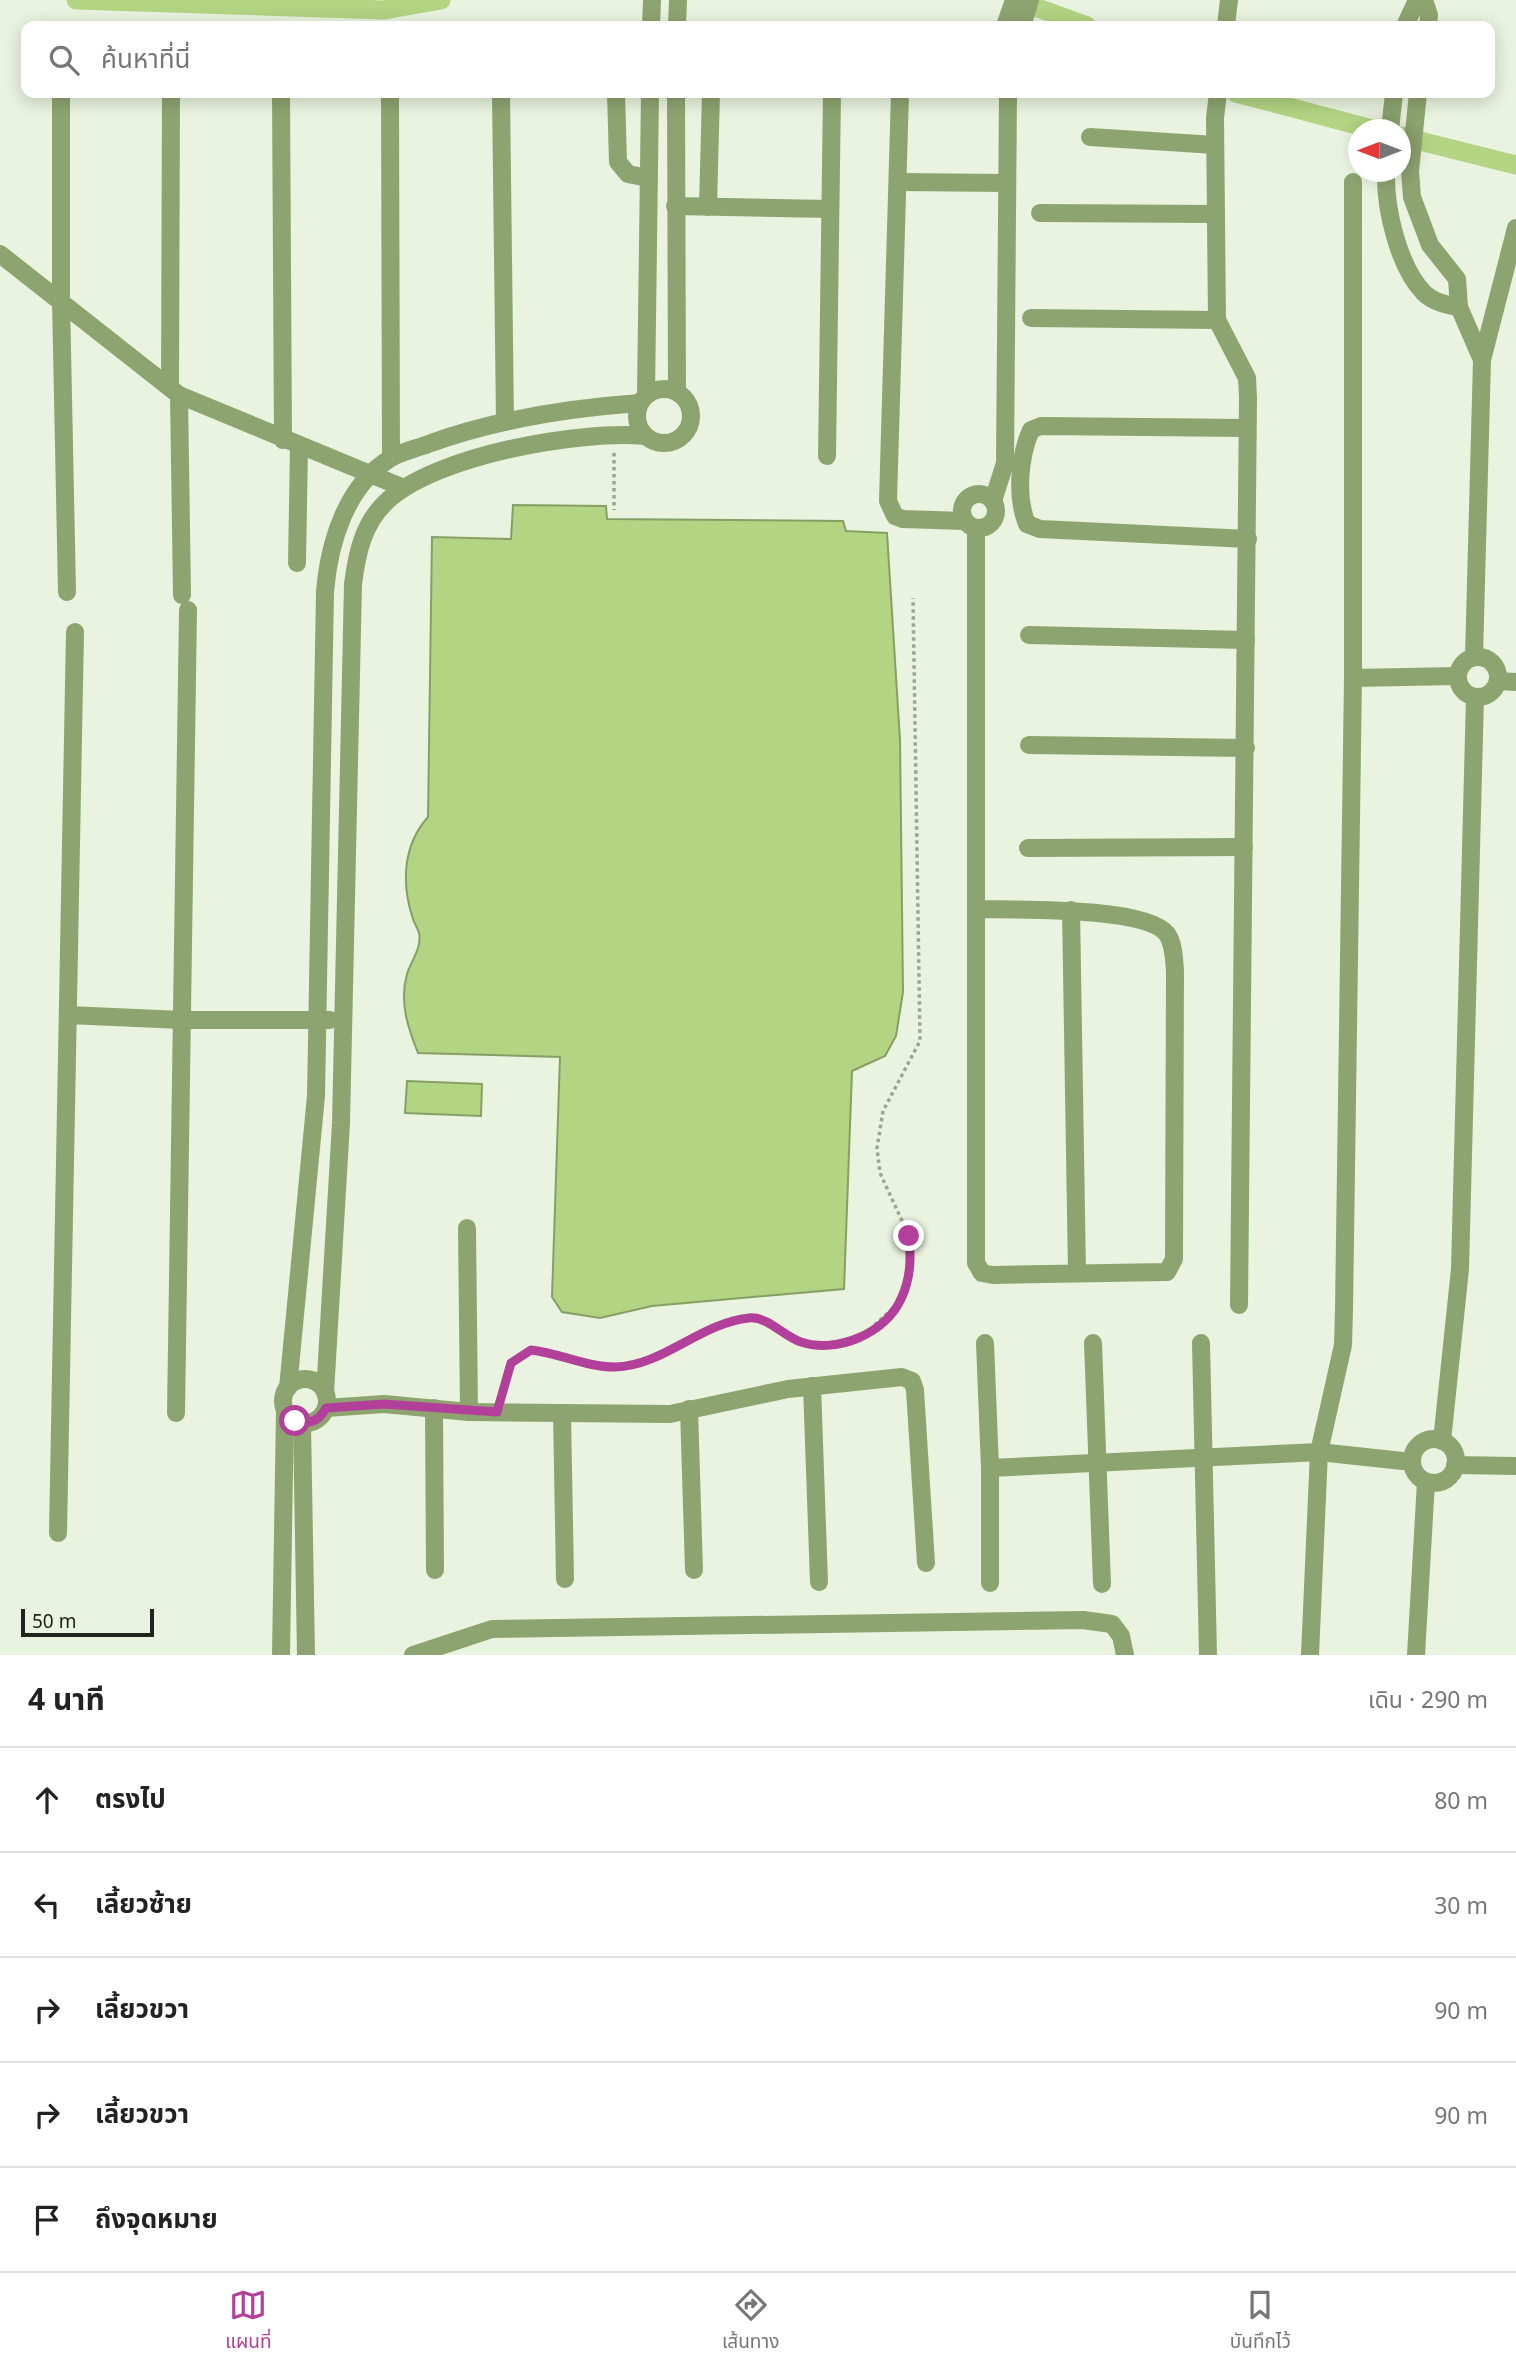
<!DOCTYPE html>
<html lang="th">
<meta charset="utf-8">
<style>
:root{--surface:#fff;--page:#f2f2f2;--text:#222;--muted:#767676;--line:#e0e0e0;--accent:#b2409a}
body{margin:0;font-family:"Noto Sans","Noto Sans Thai",sans-serif;background:var(--page);color:var(--text)}
.compass{position:absolute;left:1348px;top:119px;width:63px;height:63px;border-radius:50%;background:var(--surface);box-shadow:0 4px 18px #0003;rotate:270deg}
.scale{position:absolute;left:21px;bottom:18px;width:133px;box-sizing:border-box;padding-left:7px;border:4px solid #21241d;border-top:0;font-size:19px;line-height:24px;white-space:nowrap;color:#21241d;-webkit-text-stroke:5px #eaf3df;paint-order:stroke}
.stop{position:absolute;width:21px;height:21px;margin:-16px;border:5px solid #b2409a;border-radius:50%;background:#fff}
.stop.end{background:#b2409a;border-color:#fff;box-shadow:0 2px 7px #0008}
.list{margin:0;padding:0;list-style:none}
h2{display:flex;justify-content:space-between;align-items:center;height:91px;margin:0;padding:0 28px;font-size:30px}
h2 small{font-size:23px;font-weight:400;color:var(--muted)}
.list li{display:grid;grid-template-columns:46px 1fr auto;gap:21px;align-items:center;box-sizing:border-box;height:105px;padding:0 28px;border-top:2px solid var(--line)}
.list b{display:block;font-size:26px;white-space:nowrap}
.list em{font-size:23px;font-style:normal;color:var(--muted)}
.icon{flex:none;width:38px;height:38px;fill:none;stroke:currentColor;stroke-width:2;stroke-linecap:round;stroke-linejoin:round}
.map{position:relative;flex:none;width:1516px;height:1655px;overflow:hidden}
.search{position:absolute;background:var(--surface);box-shadow:0 4px 18px #0003;left:21px;right:21px;top:21px;height:77px;display:flex;align-items:center;gap:18px;box-sizing:border-box;padding:0 24px;border-radius:14px;color:var(--muted);font-size:26px}
.sheet{height:616px;background:var(--surface)}
nav{display:flex;justify-content:space-around;align-items:center;box-sizing:border-box;height:98px;border-top:2px solid var(--line);background:var(--surface);font-size:19px;color:var(--muted)}
nav a{display:grid;justify-items:center;gap:4px}
nav .on{color:var(--accent)}
.map>svg:first-child{display:block}
.water{fill:#b2d483;stroke:#869f64;stroke-width:2}
.lines{fill:none;stroke-linecap:round;stroke-linejoin:round}
.canal{stroke:#b2d483;stroke-width:19}
.path{stroke:#9da495;stroke-width:3.5;stroke-dasharray:3.5 3.5;stroke-linecap:butt}
.minor{stroke:#8ea470;stroke-width:18}
.route{stroke:#b2409a;stroke-width:9}
</style>
<div class="map">
<svg width="1516" height="1655" viewBox="0 0 1516 1655">
<rect width="100%" height="100%" fill="#eaf3df"/>
<!-- water -->
<g class="water">
<path d="M 513,505 L 606,506 L 607,519 L 843,521 L 846,531 L 887,533 L 900,740 L 903,992 L 896,1036 L 885,1056 L 852,1071 L 844,1289 L 652,1306 L 600,1318 L 562,1312 L 552,1297 L 560,1057 L 418,1053 C 408,1028 399,1002 407,974 C 411,961 422,948 419,933 C 418,928 414,923 413,919 C 401,883 403,845 428,817 L 432,537 L 511,539 Z"/>
<path d="M 407,1081 L 482,1084 L 481,1116 L 405,1113 Z"/>
</g>
<g class="lines">
<!-- canal -->
<g class="canal">
<path d="M 76,0 L 384,10 L 441,0"/>
<path d="M 1016,0 L 1087,26"/>
<path d="M 1236,93 L 1376,130"/>
<path d="M 1400,136 L 1516,165"/>
</g>
<!-- path -->
<g class="path">
<path d="M 614,453 L 614,510"/>
<path d="M 501,1396 L 511,1362 L 531,1350 L 616,1367 L 651,1359 L 724,1322 L 753,1317 L 801,1342 L 831,1346 L 858,1340 L 901,1301 L 912,1264 L 909,1236 L 880,1173 L 877,1148 L 883,1111 L 920,1041 L 913,598"/>
</g>
<!-- minor -->
<g class="minor">
<path d="M 1424,0 L 1429,15 L 1428,26"/>
<path d="M 651,26 L 652,0"/>
<path d="M 677,26 L 678,0"/>
<path d="M 1005,26 L 1014,0"/>
<path d="M 1022,26 L 1030,0"/>
<path d="M 1226,26 L 1229,0"/>
<path d="M 1405,26 L 1417,0"/>
<path d="M 61,93 L 61,300 L 67,592"/>
<path d="M 281,93 L 283,440"/>
<path d="M 390,93 L 391,457"/>
<path d="M 501,93 L 505,422"/>
<path d="M 616,93 L 618,162 L 628,174 L 648,178"/>
<path d="M 676,93 L 677,392"/>
<path d="M 900,93 L 888,501 L 895,516 L 903,519 L 965,521"/>
<path d="M 1218,93 L 1215,118 L 1217,320 L 1247,378 L 1248,398 L 1239,1305"/>
<path d="M 1418,93 L 1410,171 L 1412,197 L 1430,245 L 1457,279 L 1459,307 L 1482,360 L 1474,657"/>
<path d="M 1390,130 L 1394,93"/>
<path d="M 1090,137 L 1215,145"/>
<path d="M 1386,172 C 1385,208 1398,266 1424,293 C 1433,302 1447,305 1459,307"/>
<path d="M 899,182 L 1006,183"/>
<path d="M 675,206 L 830,209"/>
<path d="M 708,207 L 711,93"/>
<path d="M 1040,213 L 1216,214"/>
<path d="M 0,254 L 179,395 L 404,488"/>
<path d="M 1031,318 L 1217,320"/>
<path d="M 1482,360 L 1516,228"/>
<path d="M 170,388 L 171,93"/>
<circle cx="664" cy="416" r="27"/>
<path d="M 179,395 L 182,595"/>
<path d="M 646,395 L 650,93"/>
<path d="M 1247,428 L 1041,426 L 1031,430 C 1019,457 1016,497 1027,524 L 1040,529 L 1248,539"/>
<path d="M 827,456 L 832,93"/>
<circle cx="979" cy="511" r="17"/>
<path d="M 993,501 L 1005,463 L 1008,93"/>
<path d="M 976,528 L 976,1263 L 982,1273 L 993,1275 L 1167,1272 L 1174,1259 L 1175,971 C 1174,959 1174,944 1167,934 C 1146,906 1012,910 976,909"/>
<path d="M 297,563 L 299,446"/>
<path d="M 1029,635 L 1246,640"/>
<circle cx="1478" cy="677" r="20"/>
<path d="M 1353,678 L 1457,676"/>
<path d="M 1498,681 L 1516,682"/>
<path d="M 1029,745 L 1246,748"/>
<path d="M 1028,848 L 1244,847"/>
<path d="M 1071,910 L 1077,1273"/>
<path d="M 68,1015 L 182,1020 L 330,1020"/>
<path d="M 467,1228 L 469,1412"/>
<path d="M 985,1343 L 990,1468 L 1319,1452 L 1412,1462"/>
<path d="M 1093,1343 L 1102,1584"/>
<path d="M 1201,1343 L 1208,1655"/>
<circle cx="305" cy="1401" r="22"/>
<path d="M 812,1386 L 819,1582"/>
<path d="M 288,1388 L 316,1096 L 325,592 C 329,543 346,485 391,458 C 403,451 419,448 431,443 C 498,419 569,408 640,403"/>
<path d="M 325,1393 L 341,1123 L 353,584 C 357,553 363,524 386,502 C 435,455 580,430 645,436"/>
<path d="M 326,1408 L 384,1404 L 469,1412 L 670,1414 L 788,1389 L 902,1377 L 912,1381 L 915,1390 L 926,1563"/>
<path d="M 434,1408 L 435,1570"/>
<path d="M 689,1409 L 694,1570"/>
<path d="M 176,1413 L 188,610"/>
<path d="M 562,1413 L 565,1579"/>
<path d="M 302,1423 L 306,1655"/>
<circle cx="1434" cy="1461" r="22"/>
<path d="M 1442,1441 L 1460,1269 L 1475,697"/>
<path d="M 1455,1465 L 1516,1466"/>
<path d="M 990,1468 L 990,1583"/>
<path d="M 58,1533 L 75,632"/>
<path d="M 281,1655 L 285,1410"/>
<path d="M 413,1655 L 492,1629 L 1083,1620 L 1112,1624 L 1121,1636 L 1125,1655"/>
<path d="M 1310,1655 L 1319,1452 L 1343,1345 L 1344,1310 L 1353,678 L 1353,182"/>
<path d="M 1416,1655 L 1426,1482"/>
</g>
</g>
<g class="lines">
<!-- route -->
<path class="route" d="M 295,1421 C 309,1425 319,1421 326,1408 L 384,1404 L 497,1412 L 511,1363 L 531,1350 C 559,1353 586,1367 615,1367 C 663,1366 700,1323 749,1318 C 768,1316 784,1337 801,1342 C 837,1354 886,1333 901,1299 C 911,1278 911,1258 909,1236"/>
</g>
</svg>
<svg class="compass" viewBox="-18 -18 36 36"><path d="M0-13l5 13h-10z" fill="#e53935"/><path d="M0 13l5-13h-10z" fill="#767676"/></svg>
<div class="scale">50 m</div>
<div class="stop" style="left:295px;top:1421px"></div>
<div class="stop end" style="left:909px;top:1236px"></div>
<div class="search"><svg class="icon" aria-label="search" viewBox="0 0 24 24"><circle cx="10" cy="10" r="6"/><path d="M15 15l6 6"/></svg>ค้นหาที่นี่</div>
</div>
<section class="sheet">
<h2>4 นาที<small>เดิน · 290 m</small></h2>
<ul class="list">
<li><svg class="icon" aria-label="ahead" viewBox="0 0 24 24"><path d="M12 20V5M6 11l6-6 6 6"/></svg><div><b>ตรงไป</b></div><em>80 m</em></li>
<li><svg class="icon" aria-label="left" viewBox="0 0 24 24"><path d="M17 20v-9H6M10 6l-5 5 5 5"/></svg><div><b>เลี้ยวซ้าย</b></div><em>30 m</em></li>
<li><svg class="icon" aria-label="right" viewBox="0 0 24 24"><path d="M7 20v-9h11M14 6l5 5-5 5"/></svg><div><b>เลี้ยวขวา</b></div><em>90 m</em></li>
<li><svg class="icon" aria-label="right" viewBox="0 0 24 24"><path d="M7 20v-9h11M14 6l5 5-5 5"/></svg><div><b>เลี้ยวขวา</b></div><em>90 m</em></li>
<li><svg class="icon" aria-label="arrive" viewBox="0 0 24 24"><path d="M6 21V4h12l-3 4 3 4H6"/></svg><div><b>ถึงจุดหมาย</b></div></li>
</ul>
</section>
<nav>
<a class="on"><svg class="icon" aria-label="map" viewBox="0 0 24 24"><path d="M3 6l6-2 6 2 6-2v14l-6 2-6-2-6 2zM9 4v14M15 6v14"/></svg>แผนที่</a>
<a><svg class="icon" aria-label="directions" viewBox="0 0 24 24"><path d="M12 3l9 9-9 9-9-9zM9 14v-3h6M13 9l2 2-2 2"/></svg>เส้นทาง</a>
<a><svg class="icon" aria-label="saved" viewBox="0 0 24 24"><path d="M7 4h10v16l-5-4-5 4z"/></svg>บันทึกไว้</a>
</nav>
